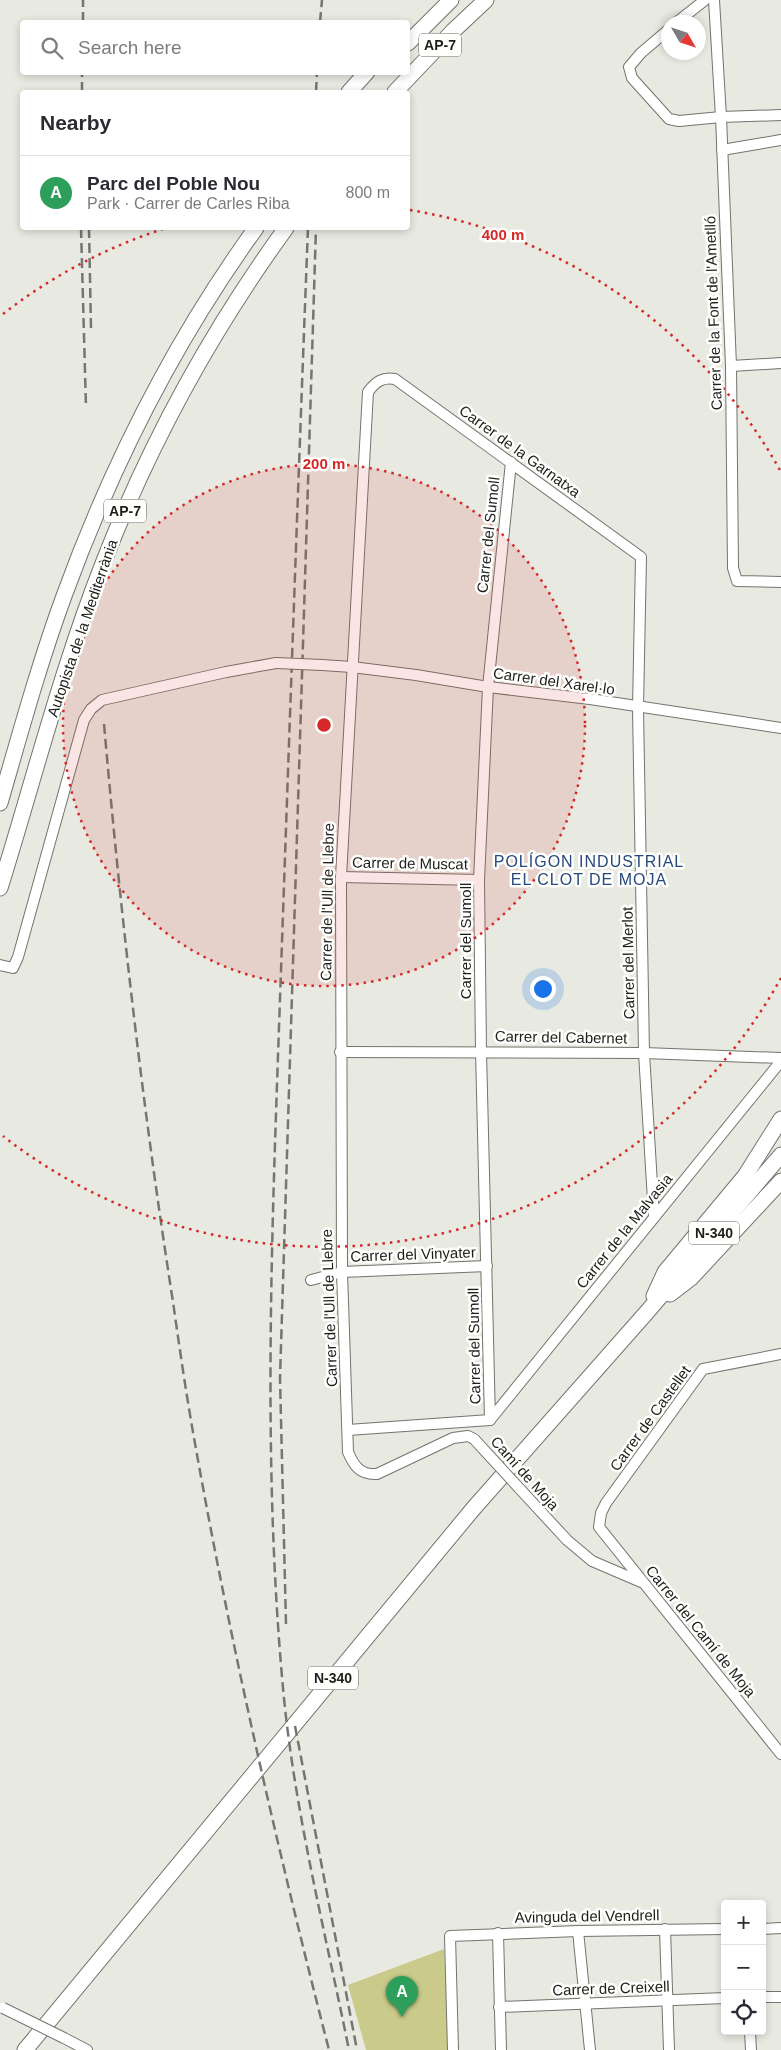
<!DOCTYPE html>
<meta charset="utf-8">
<style>
:root{--surface:#fff;--page:#f2f2f3;--text:#2b2b33;--muted:#7c7c81;--line:#e1e1e2;--accent:#2b71dd}
body{margin:0;font-family:Arial,sans-serif;background:var(--page);color:var(--text)}
.controls{position:absolute;right:15px;bottom:15px;display:grid;overflow:hidden;border-radius:5px;box-shadow:0 2px 8px #0003}
.controls button{width:45px;height:45px;display:grid;place-items:center;padding:0;border:0;border-bottom:1px solid var(--line);background:var(--surface);color:var(--text);font:25px sans-serif}
.compass{position:absolute;left:661px;top:15px;width:45px;height:45px;border-radius:50%;background:var(--surface);box-shadow:0 2px 8px #0003;rotate:129deg}
.you{position:absolute;left:542px;top:988px;width:18px;height:18px;margin:-12px;border:4px solid #fff;border-radius:50%;background:#1a73e8;box-shadow:0 0 0 8px #1a73e833}
.badge{display:grid;place-items:center;width:32px;height:32px;border-radius:50%;background:var(--accent);color:#fff;font-size:16px;font-weight:700}
.pin{position:absolute;translate:-50% -41px;filter:drop-shadow(0 1px 2px #0008)}
.pin::after{content:'';position:absolute;top:26px;width:18px;height:15px;background:inherit;clip-path:polygon(0 0,100% 0,50% 100%)}
.list{margin:0;padding:0;list-style:none}
h2{display:flex;justify-content:space-between;align-items:center;height:65px;margin:0;padding:0 20px;font-size:21px}
h2 small{font-size:16px;font-weight:400;color:var(--muted)}
.list li{display:grid;grid-template-columns:32px 1fr auto;gap:15px;align-items:center;box-sizing:border-box;height:75px;padding:0 20px;border-top:1px solid var(--line)}
.list b{display:block;font-size:19px;white-space:nowrap}
.list p{margin:0;font-size:16px;white-space:nowrap;color:var(--muted)}
.list em{font-size:16px;font-style:normal;color:var(--muted)}
.icon{flex:none;width:28px;height:28px;fill:none;stroke:currentColor;stroke-width:2;stroke-linecap:round;stroke-linejoin:round}
.map{position:relative;flex:none;width:781px;height:2050px;overflow:hidden}
.search{position:absolute;background:var(--surface);box-shadow:0 2px 8px #0003;left:20px;top:20px;width:390px;height:55px;display:flex;align-items:center;gap:12px;box-sizing:border-box;padding:0 18px;border-radius:5px;color:var(--muted);font-size:19px}
.panel{position:absolute;background:var(--surface);box-shadow:0 2px 8px #0003;left:20px;top:90px;width:390px;height:140px;border-radius:5px}
.map>svg:first-child{display:block}
.green{fill:#cacb8a}
.lines{fill:none;stroke-linecap:round;stroke-linejoin:round}
.minor-casing{stroke:#73746d;stroke-width:12}
.highway-casing{stroke:#73746d;stroke-width:17}
.minor{stroke:#fff;stroke-width:10}
.highway{stroke:#fff;stroke-width:15}
.rail{stroke:#757671;stroke-width:2.5;stroke-dasharray:10 5;stroke-linecap:butt}
.minor-bridge-casing{stroke:#73746d;stroke-width:12;stroke-linecap:butt}
.minor-bridge{stroke:#fff;stroke-width:10}
.ring{fill:none;stroke:#d62828;stroke-width:2.5;stroke-dasharray:2.5 5}
.labels{text-anchor:middle;dominant-baseline:central;stroke-width:5;stroke-linejoin:round;paint-order:stroke}
.shield{fill:#fffffe;stroke:#626260;stroke-width:1}
.shield-label{font-size:14px;font-weight:bold;fill:#1e1f1c}
.street-label{font-size:15px;fill:#1e1f1c;stroke:#fffffe}
.neighbourhood-label{font-size:16px;letter-spacing:1px;fill:#27497f;stroke:#fffffe}
.centre{fill:#d62828;stroke:#fffffe;stroke-width:2.5}
.ring-label{font-size:15px;text-anchor:middle;font-weight:bold;fill:#d62828;stroke:#fffffe;stroke-width:5;stroke-linejoin:round;paint-order:stroke}
</style>
<div class="map">
<svg width="781" height="2050" viewBox="0 0 781 2050">
<rect width="100%" height="100%" fill="#e8e9e1"/>
<!-- green -->
<path class="green" d="M 444,1949 L 449,2050 L 366,2050 L 348,1985 Z"/>
<g class="lines">
<defs>
<g id="minor">
<path d="M 714,0 L 721,117 L 731,366 L 733,568 L 737,581 L 781,582"/>
<path d="M 677,22 L 705,0"/>
<path d="M 668,30 L 641,53 L 629,67 L 632,78 L 669,119 L 679,121 L 721,117 L 781,115"/>
<path d="M 722,150 L 781,140"/>
<path d="M 731,366 L 781,363"/>
<path d="M 322,665 L 352,667 L 416,675 L 488,687 L 590,699 L 781,728"/>
<path d="M 341,877 L 479,880"/>
<path d="M 0,965 L 13,968 L 18,957 L 84,720 L 91,709 L 102,700 L 226,672 L 276,663"/>
<path d="M 340,1052 L 644,1053 L 781,1058"/>
<path d="M 311,1280 L 342,1272 L 487,1266"/>
<path d="M 781,1354 L 703,1369 L 606,1503 L 601,1513 L 599,1527 L 781,1754"/>
<path d="M 490,1420 L 481,1051 L 479,880 L 488,687 L 511,462"/>
<path d="M 490,1420 L 781,1061"/>
<path d="M 348,1430 L 490,1420"/>
<path d="M 474,1439 L 468,1436 L 453,1438 L 377,1474 C 360,1475 354,1466 348,1452 L 342,1272 L 341,877 L 368,392 C 376,381 383,377 395,379 L 641,557 L 638,708 L 644,1053 L 654,1217"/>
<path d="M 519,1488 L 567,1540 L 592,1561 L 641,1582"/>
<path d="M 665,1929 L 669,2050"/>
<path d="M 762,1929 L 781,1928"/>
<path d="M 578,1931 L 590,2050"/>
<path d="M 498,1933 L 501,2050"/>
<path d="M 762,1997 L 781,1997"/>
<path d="M 499,2007 L 725,1998"/>
<path d="M 750,2031 L 751,2050"/>
<path d="M 64,2038 L 87,2050"/>
<path d="M 453,2050 L 450,1936 L 578,1931 L 725,1929"/>
</g>
<g id="highway">
<path d="M 408,43 L 451,0"/>
<path d="M 349,92 L 367,72"/>
<path d="M 395,92 L 453,31 L 486,0"/>
<path d="M 0,803 C 20,734 39,664 64,596 C 111,467 175,340 256,228"/>
<path d="M 0,888 C 34,779 62,667 104,561 C 150,443 212,330 286,228"/>
<path d="M 670,1294 L 691,1278 L 781,1181"/>
<path d="M 654,1296 L 665,1272 L 745,1176 L 781,1119"/>
<path d="M 25,2050 L 473,1509 L 647,1312 L 781,1155"/>
</g>
</defs>
<!-- minor casing -->
<use href="#minor" class="minor-casing"/>
<!-- highway casing -->
<use href="#highway" class="highway-casing"/>
<!-- minor -->
<use href="#minor" class="minor"/>
<!-- highway -->
<use href="#highway" class="highway"/>
<!-- rail -->
<g class="rail">
<path d="M 83,22 L 83,0"/>
<path d="M 320,22 L 322,0"/>
<path d="M 82,92 L 82,72"/>
<path d="M 316,92 L 317,72"/>
<path d="M 81,228 L 86,407"/>
<path d="M 89,228 L 91,329"/>
<path d="M 308,228 C 298,485 289,742 280,999 C 272,1229 262,1459 283,1688 C 294,1809 325,1931 349,2050"/>
<path d="M 104,724 C 121,918 143,1110 173,1302 C 180,1351 187,1400 196,1449 C 232,1651 278,1851 329,2050"/>
<path d="M 286,1624 L 280,1378 L 316,228"/>
<path d="M 295,1726 L 357,2050"/>
</g>
<defs>
<g id="minor-bridge">
<path d="M 276,663 L 322,665"/>
<path d="M 474,1439 L 519,1488"/>
<path d="M 3,2008 L 64,2038"/>
</g>
</defs>
<!-- minor-bridge casing -->
<use href="#minor-bridge" class="minor-bridge-casing"/>
<!-- minor-bridge -->
<use href="#minor-bridge" class="minor-bridge"/>
</g>
<!-- distance rings -->
<circle cx="324" cy="725" r="261" fill="#d62828" fill-opacity=".12"/>
<g class="ring">
<circle cx="324" cy="725" r="261"/>
<path d="M781 978A522 522 0 0 1 3 1136M3 314A522 522 0 0 1 163 229M410 210A522 522 0 0 1 781 472"/>
</g>
<g class="labels">
<!-- shield labels -->
<g class="shield">
<rect x="419" y="33.5" width="42" height="23" rx="4"/>
<rect x="104" y="499.5" width="42" height="23" rx="4"/>
<rect x="689" y="1221.5" width="50" height="23" rx="4"/>
<rect x="308" y="1666.5" width="50" height="23" rx="4"/>
</g>
<g class="shield-label">
<text x="440" y="45">AP-7</text>
<text x="125" y="511">AP-7</text>
<text x="714" y="1233">N-340</text>
<text x="333" y="1678">N-340</text>
</g>
<!-- street labels -->
<g class="street-label">
<text transform="translate(713 313) rotate(-92)">Carrer de la Font de l'Ametlló</text>
<text transform="translate(520 451) rotate(36)">Carrer de la Garnatxa</text>
<text transform="translate(488 535) rotate(-84)">Carrer del Sumoll</text>
<text transform="translate(82 628) rotate(-71)">Autopista de la Mediterrània</text>
<text transform="translate(554 681) rotate(8)">Carrer del Xarel·lo</text>
<text transform="translate(410 863) rotate(1)">Carrer de Muscat</text>
<text transform="translate(327 902) rotate(-89)">Carrer de l'Ull de Llebre</text>
<text transform="translate(465 941) rotate(-90)">Carrer del Sumoll</text>
<text transform="translate(628 963) rotate(-91)">Carrer del Merlot</text>
<text transform="translate(561 1037) rotate(1)">Carrer del Cabernet</text>
<text transform="translate(624 1231) rotate(-51)">Carrer de la Malvasia</text>
<text transform="translate(413 1254) rotate(-2)">Carrer del Vinyater</text>
<text transform="translate(329 1308) rotate(-92)">Carrer de l'Ull de Llebre</text>
<text transform="translate(474 1346) rotate(-91)">Carrer del Sumoll</text>
<text transform="translate(650 1418) rotate(-54)">Carrer de Castellet</text>
<text transform="translate(525 1473) rotate(48)">Camí de Moja</text>
<text transform="translate(701 1631) rotate(51)">Carrer del Camí de Moja</text>
<text transform="translate(587 1916) rotate(-1)">Avinguda del Vendrell</text>
<text transform="translate(611 1988) rotate(-2)">Carrer de Creixell</text>
</g>
<!-- neighbourhood labels -->
<g class="neighbourhood-label">
<text x="589" y="861">POLÍGON INDUSTRIAL<tspan x="589" dy="18">EL CLOT DE MOJA</tspan></text>
</g>
</g>
<circle cx="324" cy="725" r="8" class="centre"/>
<g class="ring-label">
<text x="503" y="240">400 m</text>
<text x="324" y="469">200 m</text>
</g>
</svg>
<div class="controls">
<button>+</button>
<button>−</button>
<button><svg class="icon" aria-label="locate" viewBox="0 0 24 24"><circle cx="12" cy="12" r="6"/><path d="M12 2v4M12 18v4M2 12h4M18 12h4"/></svg></button>
</div>
<svg class="compass" viewBox="-18 -18 36 36"><path d="M0-13l5 13h-10z" fill="#e53935"/><path d="M0 13l5-13h-10z" fill="#7c7c81"/></svg>
<div class="you"></div>
<div class="pin badge" style="left:402px;top:2017px;background:#2e9e5b">A</div>
<div class="search"><svg class="icon" aria-label="search" viewBox="0 0 24 24"><circle cx="10" cy="10" r="6"/><path d="M15 15l6 6"/></svg>Search here</div>
<section class="panel">
<h2>Nearby<small></small></h2>
<ul class="list">
<li><span class="badge" style="background:#2e9e5b">A</span><div><b>Parc del Poble Nou</b><p>Park · Carrer de Carles Riba</p></div><em>800 m</em></li>
</ul>
</section>
</div>
